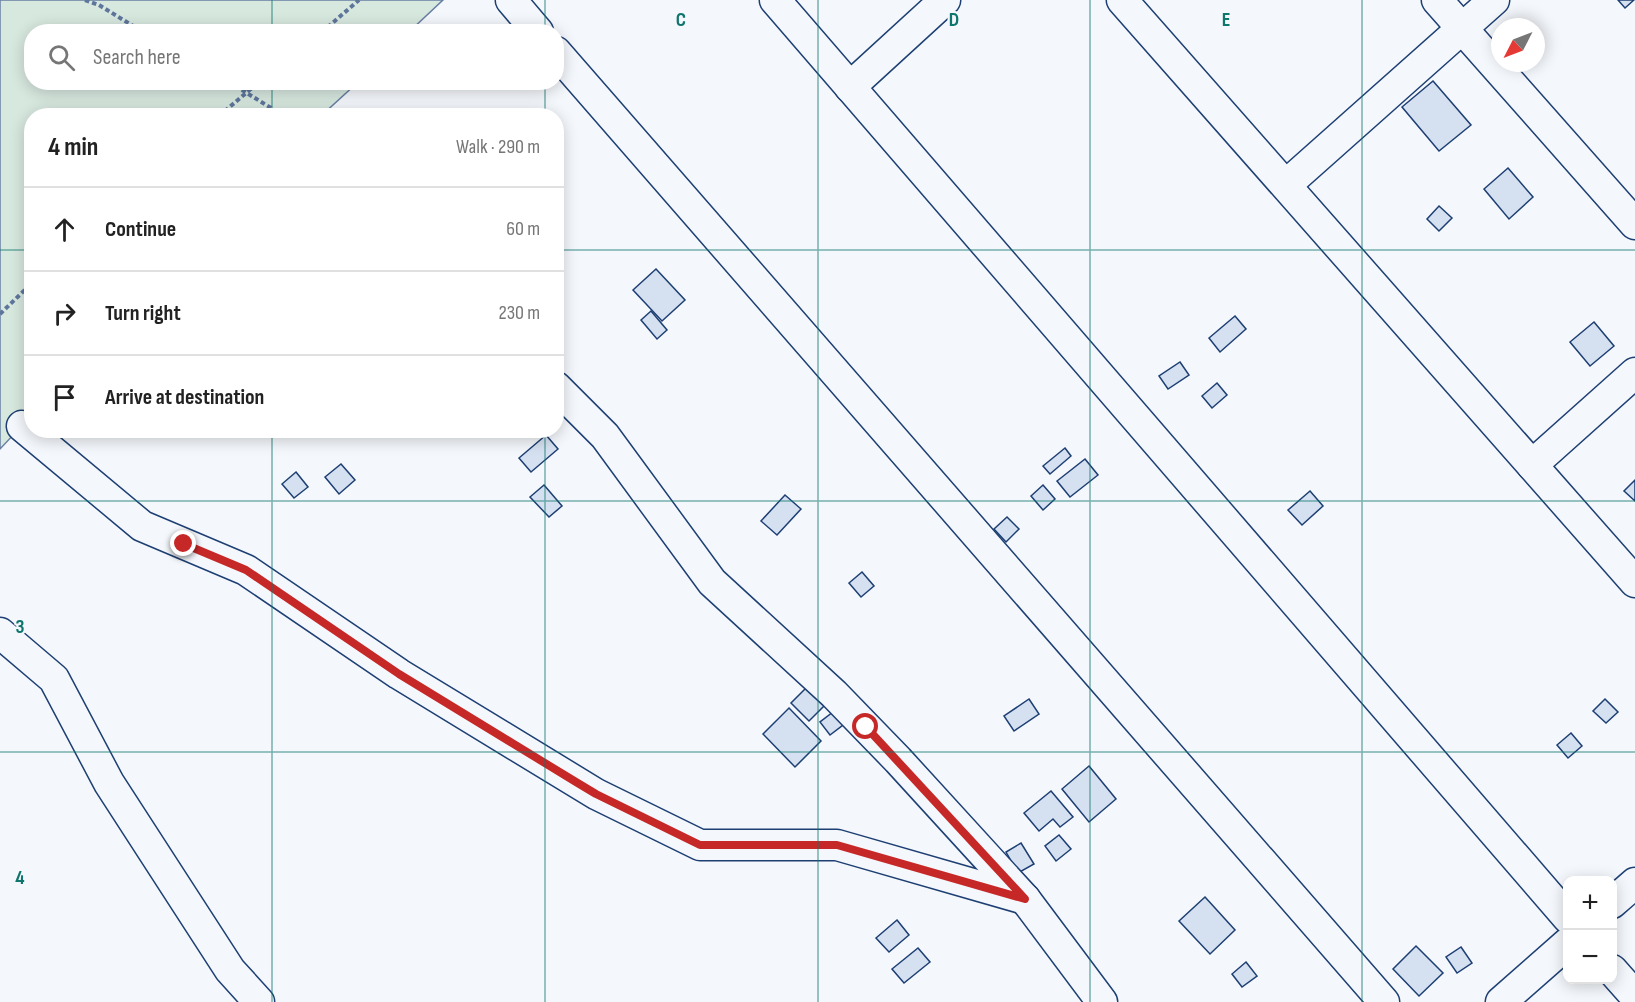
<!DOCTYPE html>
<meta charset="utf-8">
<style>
:root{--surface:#fff;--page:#f2f2f2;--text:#222;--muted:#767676;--line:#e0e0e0}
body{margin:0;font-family:"Sofia Sans Condensed",sans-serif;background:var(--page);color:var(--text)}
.controls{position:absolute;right:18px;bottom:18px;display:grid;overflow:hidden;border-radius:12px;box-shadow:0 3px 15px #0003}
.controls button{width:54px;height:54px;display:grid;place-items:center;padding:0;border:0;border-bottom:2px solid var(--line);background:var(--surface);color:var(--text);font:30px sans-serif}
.compass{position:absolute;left:1491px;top:18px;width:54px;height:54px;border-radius:50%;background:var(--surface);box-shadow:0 3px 15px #0003;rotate:228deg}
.stop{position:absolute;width:18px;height:18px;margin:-14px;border:4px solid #c62828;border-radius:50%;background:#fff}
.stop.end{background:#c62828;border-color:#fff;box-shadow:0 2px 6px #0008}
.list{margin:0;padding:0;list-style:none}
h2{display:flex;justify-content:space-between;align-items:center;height:78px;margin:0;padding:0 24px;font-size:26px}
h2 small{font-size:20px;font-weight:400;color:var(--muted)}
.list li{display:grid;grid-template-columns:39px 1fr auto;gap:18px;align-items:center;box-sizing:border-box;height:84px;padding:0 24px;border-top:2px solid var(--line)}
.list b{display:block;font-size:22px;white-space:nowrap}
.list em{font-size:20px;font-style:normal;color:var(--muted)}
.icon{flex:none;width:33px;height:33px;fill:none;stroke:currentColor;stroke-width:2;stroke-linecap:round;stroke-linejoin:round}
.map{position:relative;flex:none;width:1635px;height:1002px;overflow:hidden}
.search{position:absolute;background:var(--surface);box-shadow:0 3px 15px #0003;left:24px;top:24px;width:540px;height:66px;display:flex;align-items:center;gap:15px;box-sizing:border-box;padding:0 21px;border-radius:24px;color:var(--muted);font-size:22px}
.panel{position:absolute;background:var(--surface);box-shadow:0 3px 15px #0003;left:24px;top:108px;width:540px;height:330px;border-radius:24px}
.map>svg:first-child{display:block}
.green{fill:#d7e8df;stroke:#687fa3;stroke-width:1.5}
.building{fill:#d5e0f0;stroke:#1d3f73;stroke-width:1.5}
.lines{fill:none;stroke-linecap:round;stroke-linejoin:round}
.minor-casing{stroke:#1d3f73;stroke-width:33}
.path{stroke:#5e769c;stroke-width:4;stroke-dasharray:4.5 3;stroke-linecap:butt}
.minor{stroke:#f4f7fb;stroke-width:30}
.route{stroke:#c62828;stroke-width:8}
.grid{fill:none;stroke:#0f766e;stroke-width:1.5;stroke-opacity:0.55}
.grid-label{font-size:20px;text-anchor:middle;font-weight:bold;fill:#0f766e;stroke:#f4f7fb;stroke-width:4.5;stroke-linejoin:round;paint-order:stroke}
</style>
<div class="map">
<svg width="1635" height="1002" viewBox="0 0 1635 1002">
<rect width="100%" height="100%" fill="#f4f7fb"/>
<!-- green -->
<path class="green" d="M 0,0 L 443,0 L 410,31 L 32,32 L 32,82 L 357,83 L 322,115 L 32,116 L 31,416 L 0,449 Z"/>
<!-- building -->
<g class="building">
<path d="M 1618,0 L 1634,0 L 1625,8 Z"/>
<path d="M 1433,81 L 1471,125 L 1439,151 L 1402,107 Z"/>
<path d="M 1508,168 L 1533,197 L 1509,219 L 1484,189 Z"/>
<path d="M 1439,206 L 1452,218 L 1439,231 L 1427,219 Z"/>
<path d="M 656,269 L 685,300 L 662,321 L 633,290 Z"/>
<path d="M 651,311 L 667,330 L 657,339 L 641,320 Z"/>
<path d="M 1235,316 L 1246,329 L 1220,352 L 1209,338 Z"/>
<path d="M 1594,322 L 1614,346 L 1590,366 L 1570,342 Z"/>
<path d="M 1180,362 L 1189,375 L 1168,389 L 1159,376 Z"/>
<path d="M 1217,383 L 1227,395 L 1212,408 L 1202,396 Z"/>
<path d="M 546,435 L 558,449 L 531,472 L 519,458 Z"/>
<path d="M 1065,448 L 1071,456 L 1050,474 L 1043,466 Z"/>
<path d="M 1085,459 L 1098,475 L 1070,497 L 1057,481 Z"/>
<path d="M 341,464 L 355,480 L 339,494 L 325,477 Z"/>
<path d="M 296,472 L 308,487 L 294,498 L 282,484 Z"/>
<path d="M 1635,480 L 1635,501 L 1624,491 Z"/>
<path d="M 544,485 L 562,506 L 549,517 L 530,497 Z"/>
<path d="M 1043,485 L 1055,499 L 1043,510 L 1031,496 Z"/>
<path d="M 1310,491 L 1323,506 L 1302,525 L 1288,510 Z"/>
<path d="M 785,495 L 801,509 L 777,535 L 761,521 Z"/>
<path d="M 1007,517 L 1019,529 L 1006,542 L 994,529 Z"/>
<path d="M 862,572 L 874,586 L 861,597 L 849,583 Z"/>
<path d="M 807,687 L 825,705 L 809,721 L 791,703 Z"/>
<path d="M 1029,699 L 1039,714 L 1014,731 L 1004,716 Z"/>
<path d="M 1605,699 L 1618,712 L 1606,723 L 1593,711 Z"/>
<path d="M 789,708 L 821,741 L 795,767 L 763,734 Z"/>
<path d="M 833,712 L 843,725 L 830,735 L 820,722 Z"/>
<path d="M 1571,733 L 1582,746 L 1568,758 L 1557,745 Z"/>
<path d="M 1089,766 L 1116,799 L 1089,822 L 1062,789 Z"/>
<path d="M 1051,791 L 1073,817 L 1060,827 L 1053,819 L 1039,831 L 1024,813 Z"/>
<path d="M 1059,835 L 1071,849 L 1056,861 L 1045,846 Z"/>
<path d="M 1021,843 L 1034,864 L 1018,873 L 1006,852 Z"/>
<path d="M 1205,897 L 1235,930 L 1210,954 L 1179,921 Z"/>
<path d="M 897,920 L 909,935 L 889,952 L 876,938 Z"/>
<path d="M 1416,946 L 1443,973 L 1419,996 L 1393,969 Z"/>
<path d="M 1461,947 L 1472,963 L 1457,973 L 1446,957 Z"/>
<path d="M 918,948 L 930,962 L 904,983 L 892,969 Z"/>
<path d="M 1246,962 L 1257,976 L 1242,987 L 1232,974 Z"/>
</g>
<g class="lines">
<defs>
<g id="minor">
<path d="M 511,0 L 538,32"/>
<path d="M 775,0 L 1568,918"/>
<path d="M 1122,0 L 1635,582"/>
<path d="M 1437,0 L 1635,224"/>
<path d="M 556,52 L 1384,1002"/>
<path d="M 850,87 L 945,0"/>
<path d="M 1286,185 L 1494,0"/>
<path d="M 556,387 L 605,436 L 712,582 L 834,694 L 898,760 L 1025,899 L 1102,1002"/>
<path d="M 22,426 L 142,526 L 246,570 L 399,674 L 596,794 L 700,845 L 837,845 L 1025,899"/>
<path d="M 1532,465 L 1635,373"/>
<path d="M 0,633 L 54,679 L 109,783 L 230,970 L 259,1002"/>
<path d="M 1612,903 L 1635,883"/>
<path d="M 1612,970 L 1635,996"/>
<path d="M 1501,1002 L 1568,943"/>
</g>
</defs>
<!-- minor casing -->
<use href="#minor" class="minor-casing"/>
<!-- path -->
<g class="path">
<path d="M 85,0 L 99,5 L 143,32"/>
<path d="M 322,32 L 359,0"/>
<path d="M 229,82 L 284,116"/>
<path d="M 219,116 L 259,82"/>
<path d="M 0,314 L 32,283"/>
</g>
<!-- minor -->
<use href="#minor" class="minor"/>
</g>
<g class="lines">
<!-- route -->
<path class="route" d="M 184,544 L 246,570 L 399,674 L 576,782 L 596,794 L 700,845 L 837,845 L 1025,899 L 866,727"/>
</g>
<!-- grid -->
<path class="grid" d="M 272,0 L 272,32M 545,0 L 545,32M 818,0 L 818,1002M 1090,0 L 1090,1002M 1362,0 L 1362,1002M 272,82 L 272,116M 545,82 L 545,116M 0,250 L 32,250M 556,250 L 1635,250M 272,430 L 272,1002M 545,430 L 545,1002M 0,501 L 1635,501M 0,752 L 1635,752"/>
<g class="grid-label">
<text x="681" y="26">C</text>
<text x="954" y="26">D</text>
<text x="1226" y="26">E</text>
<text x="20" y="633">3</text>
<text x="20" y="884">4</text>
</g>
</svg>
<div class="controls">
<button>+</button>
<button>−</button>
</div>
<svg class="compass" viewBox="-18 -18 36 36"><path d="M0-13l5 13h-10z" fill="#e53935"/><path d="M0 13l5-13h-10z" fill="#767676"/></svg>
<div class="stop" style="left:866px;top:727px"></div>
<div class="stop end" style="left:184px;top:544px"></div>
<div class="search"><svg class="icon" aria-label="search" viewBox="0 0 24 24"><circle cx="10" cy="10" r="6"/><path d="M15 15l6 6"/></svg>Search here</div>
<section class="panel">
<h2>4 min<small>Walk · 290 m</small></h2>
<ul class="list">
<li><svg class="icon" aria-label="ahead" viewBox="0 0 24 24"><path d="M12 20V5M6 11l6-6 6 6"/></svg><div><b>Continue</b></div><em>60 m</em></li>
<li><svg class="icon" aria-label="right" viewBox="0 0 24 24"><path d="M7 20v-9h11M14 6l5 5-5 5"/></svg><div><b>Turn right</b></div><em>230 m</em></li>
<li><svg class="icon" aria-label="arrive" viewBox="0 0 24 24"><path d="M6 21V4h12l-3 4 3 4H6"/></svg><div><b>Arrive at destination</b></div></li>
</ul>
</section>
</div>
